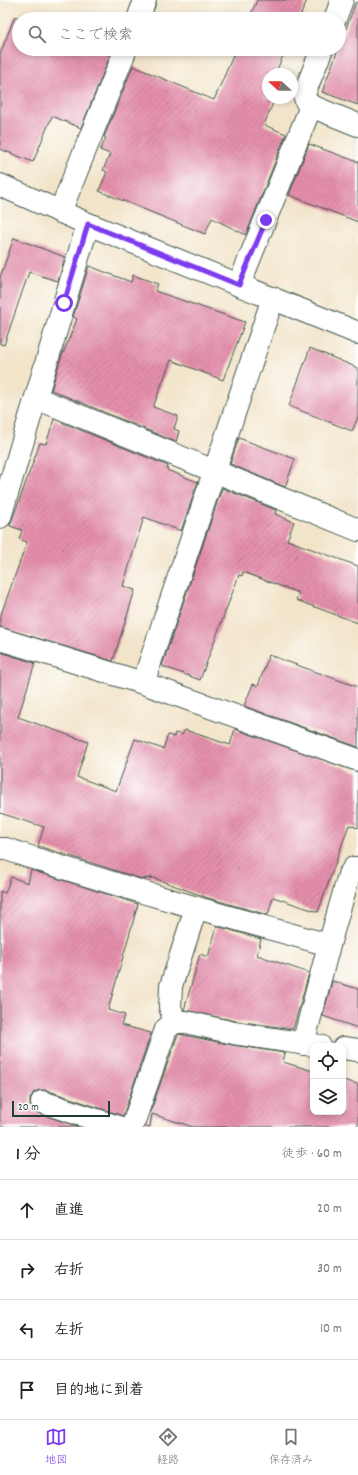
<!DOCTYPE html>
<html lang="ja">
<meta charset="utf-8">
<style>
:root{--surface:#fff;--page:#f2f2f2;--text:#222;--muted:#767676;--line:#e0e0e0;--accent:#7c3aed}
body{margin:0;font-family:Dekko,"Klee One",sans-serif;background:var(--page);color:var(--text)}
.controls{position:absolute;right:12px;bottom:12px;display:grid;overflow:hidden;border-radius:8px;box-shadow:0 2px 6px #0003}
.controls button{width:36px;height:36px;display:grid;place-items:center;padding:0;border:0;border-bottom:1px solid var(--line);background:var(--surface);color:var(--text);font:20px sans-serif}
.compass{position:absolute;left:262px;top:68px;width:36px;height:36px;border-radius:50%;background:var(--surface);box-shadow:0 2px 6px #0003;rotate:292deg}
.scale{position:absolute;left:12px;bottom:10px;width:98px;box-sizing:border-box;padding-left:4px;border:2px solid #1f3d34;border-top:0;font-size:11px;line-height:14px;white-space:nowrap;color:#1f3d34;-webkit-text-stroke:3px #fff;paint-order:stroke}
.stop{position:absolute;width:12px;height:12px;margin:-9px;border:3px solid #7c3aed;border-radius:50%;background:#fff}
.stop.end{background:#7c3aed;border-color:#fff;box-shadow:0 1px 4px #0008}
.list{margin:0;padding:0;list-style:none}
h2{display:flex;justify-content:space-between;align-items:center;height:52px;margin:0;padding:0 16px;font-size:17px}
h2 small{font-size:13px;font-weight:400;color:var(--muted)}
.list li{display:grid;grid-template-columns:26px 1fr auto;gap:12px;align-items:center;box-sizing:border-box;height:60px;padding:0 16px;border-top:1px solid var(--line)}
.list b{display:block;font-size:15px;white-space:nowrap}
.list em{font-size:13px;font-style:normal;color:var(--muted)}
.icon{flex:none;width:22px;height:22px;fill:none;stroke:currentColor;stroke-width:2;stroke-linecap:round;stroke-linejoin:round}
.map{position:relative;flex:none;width:358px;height:1127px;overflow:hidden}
.search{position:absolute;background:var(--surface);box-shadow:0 2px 6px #0003;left:12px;right:12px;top:12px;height:44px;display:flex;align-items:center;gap:10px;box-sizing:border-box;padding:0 14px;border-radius:22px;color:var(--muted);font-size:15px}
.sheet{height:292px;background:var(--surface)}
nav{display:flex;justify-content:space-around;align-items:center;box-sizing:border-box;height:56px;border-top:1px solid var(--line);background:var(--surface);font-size:11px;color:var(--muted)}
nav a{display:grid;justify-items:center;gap:2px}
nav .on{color:var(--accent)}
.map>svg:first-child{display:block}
.building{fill:url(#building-hatch)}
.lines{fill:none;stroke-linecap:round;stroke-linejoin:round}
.minor-casing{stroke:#3f564a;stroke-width:24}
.minor{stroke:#fff;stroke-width:22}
.route{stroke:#7c3aed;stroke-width:5}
</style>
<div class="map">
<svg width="358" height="1127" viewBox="0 0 358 1127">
<defs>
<pattern id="building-hatch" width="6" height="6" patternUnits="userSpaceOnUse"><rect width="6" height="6" fill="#e58fac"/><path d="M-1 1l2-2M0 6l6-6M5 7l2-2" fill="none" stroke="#b9768d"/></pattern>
</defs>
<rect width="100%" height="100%" fill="#fff"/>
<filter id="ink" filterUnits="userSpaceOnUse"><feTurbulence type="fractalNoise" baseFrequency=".025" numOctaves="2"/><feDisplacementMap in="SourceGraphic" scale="8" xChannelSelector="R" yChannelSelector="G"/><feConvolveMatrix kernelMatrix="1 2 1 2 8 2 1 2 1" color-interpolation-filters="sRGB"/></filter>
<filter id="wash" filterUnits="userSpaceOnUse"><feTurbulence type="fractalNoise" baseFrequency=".012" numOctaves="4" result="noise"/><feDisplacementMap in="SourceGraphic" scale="16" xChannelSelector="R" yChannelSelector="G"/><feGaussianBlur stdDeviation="0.9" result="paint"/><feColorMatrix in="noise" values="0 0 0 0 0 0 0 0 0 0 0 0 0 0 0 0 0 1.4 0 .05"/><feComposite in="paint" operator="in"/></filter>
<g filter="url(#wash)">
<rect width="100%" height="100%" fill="#f2e4c9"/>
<g id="blocks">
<!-- building -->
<g class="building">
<path d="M 257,0 L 307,0 L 299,19 L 249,19 Z"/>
<path d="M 356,2 L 358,3 L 358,105 L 322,92 Z"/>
<path d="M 15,16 L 23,19 L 19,19 L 19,49 L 94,49 L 110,56 L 81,128 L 52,116 L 33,162 L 0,149 L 0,54 Z"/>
<path d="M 236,49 L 286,49 L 275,74 L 268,74 L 268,89 L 264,98 L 275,98 L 264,125 L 286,134 L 246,235 L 212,218 L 205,234 L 99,191 L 107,172 L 103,170 L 110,154 L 100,150 L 106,138 L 104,137 L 133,66 L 214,100 Z"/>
<path d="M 309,144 L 358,162 L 358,222 L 289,195 Z"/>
<path d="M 14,238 L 65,257 L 58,281 L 29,272 L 4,345 L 0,344 L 0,277 Z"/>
<path d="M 89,266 L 131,282 L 133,275 L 158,284 L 155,291 L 245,322 L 223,380 L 171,360 L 153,407 L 178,416 L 174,429 L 179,431 L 176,442 L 51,390 L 60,361 L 77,319 L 73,317 Z"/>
<path d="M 310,348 L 358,368 L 358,417 L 352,431 L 289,406 Z"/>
<path d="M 54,419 L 168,466 L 167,470 L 198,482 L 181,531 L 144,517 L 123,586 L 135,590 L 113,661 L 0,627 L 0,617 L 27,542 L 19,539 L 22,530 L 10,526 L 40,443 L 46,444 Z"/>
<path d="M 239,438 L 295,459 L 285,487 L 230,464 Z"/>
<path d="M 222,488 L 276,510 L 275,514 L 294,522 L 287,540 L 358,566 L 358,623 L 296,600 L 299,593 L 243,572 L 242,576 L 239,575 L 200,680 L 162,666 Z"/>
<path d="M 0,652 L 35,663 L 18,717 L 88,742 L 77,777 L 116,791 L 135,739 L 163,749 L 168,735 L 174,737 L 175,733 L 182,735 L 185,730 L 230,745 L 235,729 L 358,772 L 358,828 L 349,825 L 318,912 L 273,897 L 268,915 L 208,898 L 151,877 L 151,879 L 145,878 L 145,880 L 38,846 L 44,827 L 0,813 Z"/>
<path d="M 269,655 L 358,687 L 358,747 L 244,706 L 253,684 L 258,686 Z"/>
<path d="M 31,870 L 138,904 L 108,1010 L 125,1015 L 121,1025 L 151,1033 L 123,1116 L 46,1090 L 40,1090 L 34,1092 L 30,1098 L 30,1105 L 33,1111 L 78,1127 L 0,1127 L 0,891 L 5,893 L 11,877 L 28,883 Z"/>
<path d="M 217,926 L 261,939 L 257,955 L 309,973 L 293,1029 L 236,1021 L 184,1010 L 200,954 L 208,957 Z"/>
<path d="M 332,981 L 358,989 L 358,1028 L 323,1016 Z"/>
<path d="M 179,1034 L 232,1045 L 285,1053 L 283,1062 L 313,1071 L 313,1112 L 343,1112 L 343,1080 L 358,1084 L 358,1127 L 193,1127 L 152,1114 L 150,1127 L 145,1127 L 177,1037 Z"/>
</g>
</g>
</g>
<g filter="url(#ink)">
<use href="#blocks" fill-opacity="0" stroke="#3f564a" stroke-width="1"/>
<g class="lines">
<defs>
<g id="minor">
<path d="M 138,19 L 145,0"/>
<path d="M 335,19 L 342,0"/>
<path d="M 322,49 L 304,94 L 306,101 L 311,106 L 358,125"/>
<path d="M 0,185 L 88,224 L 358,333"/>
<path d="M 60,212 L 126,49"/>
<path d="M 239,285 L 311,106"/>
<path d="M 36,398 L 358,530"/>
<path d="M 0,517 L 88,224"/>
<path d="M 0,639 L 143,683 L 358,760"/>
<path d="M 143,683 L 273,298"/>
<path d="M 0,849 L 6,849 C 113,885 221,915 329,945"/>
<path d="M 175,1022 L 170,1007 L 171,986 L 196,908"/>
<path d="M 303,1044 L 329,945 L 349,875 L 354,868 L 358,868"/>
<path d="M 343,1048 L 358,1050"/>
<path d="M 42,1102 L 118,1127"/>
<path d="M 132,1127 L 166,1029 L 175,1022 L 186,1022 L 234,1033 L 320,1046"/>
</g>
</defs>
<!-- minor casing -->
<use href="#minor" class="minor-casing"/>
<!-- minor -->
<use href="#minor" class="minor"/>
</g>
</g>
<g class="lines" filter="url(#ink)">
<!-- route -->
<path class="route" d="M 64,303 L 88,224 L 239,285 L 266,220"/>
</g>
</svg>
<div class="controls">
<button><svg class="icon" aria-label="locate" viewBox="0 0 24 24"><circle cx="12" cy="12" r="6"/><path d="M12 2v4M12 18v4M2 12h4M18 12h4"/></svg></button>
<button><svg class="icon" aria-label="layers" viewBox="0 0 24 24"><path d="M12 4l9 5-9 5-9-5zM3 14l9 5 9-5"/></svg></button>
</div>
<svg class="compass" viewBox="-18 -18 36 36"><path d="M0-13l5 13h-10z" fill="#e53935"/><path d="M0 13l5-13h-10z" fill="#767676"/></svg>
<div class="scale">20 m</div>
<div class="stop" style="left:64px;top:303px"></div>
<div class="stop end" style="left:266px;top:220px"></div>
<div class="search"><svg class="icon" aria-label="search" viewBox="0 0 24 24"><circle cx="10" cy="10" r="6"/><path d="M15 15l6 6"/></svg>ここで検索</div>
</div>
<section class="sheet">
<h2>1 分<small>徒歩 · 60 m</small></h2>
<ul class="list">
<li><svg class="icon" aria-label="ahead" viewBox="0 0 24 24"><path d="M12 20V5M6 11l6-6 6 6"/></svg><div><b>直進</b></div><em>20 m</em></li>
<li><svg class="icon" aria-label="right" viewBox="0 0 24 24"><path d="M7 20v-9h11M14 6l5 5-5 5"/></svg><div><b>右折</b></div><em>30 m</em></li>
<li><svg class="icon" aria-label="left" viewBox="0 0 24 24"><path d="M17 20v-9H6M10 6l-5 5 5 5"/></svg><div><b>左折</b></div><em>10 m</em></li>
<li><svg class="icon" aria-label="arrive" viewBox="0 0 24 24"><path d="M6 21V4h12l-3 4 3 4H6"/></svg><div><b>目的地に到着</b></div></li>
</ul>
</section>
<nav>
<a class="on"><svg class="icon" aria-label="map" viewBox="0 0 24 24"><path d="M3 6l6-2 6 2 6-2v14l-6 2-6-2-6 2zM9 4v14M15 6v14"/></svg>地図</a>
<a><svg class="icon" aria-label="directions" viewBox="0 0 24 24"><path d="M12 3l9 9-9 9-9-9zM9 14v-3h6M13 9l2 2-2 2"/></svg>経路</a>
<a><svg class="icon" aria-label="saved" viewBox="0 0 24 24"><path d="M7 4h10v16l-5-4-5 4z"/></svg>保存済み</a>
</nav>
